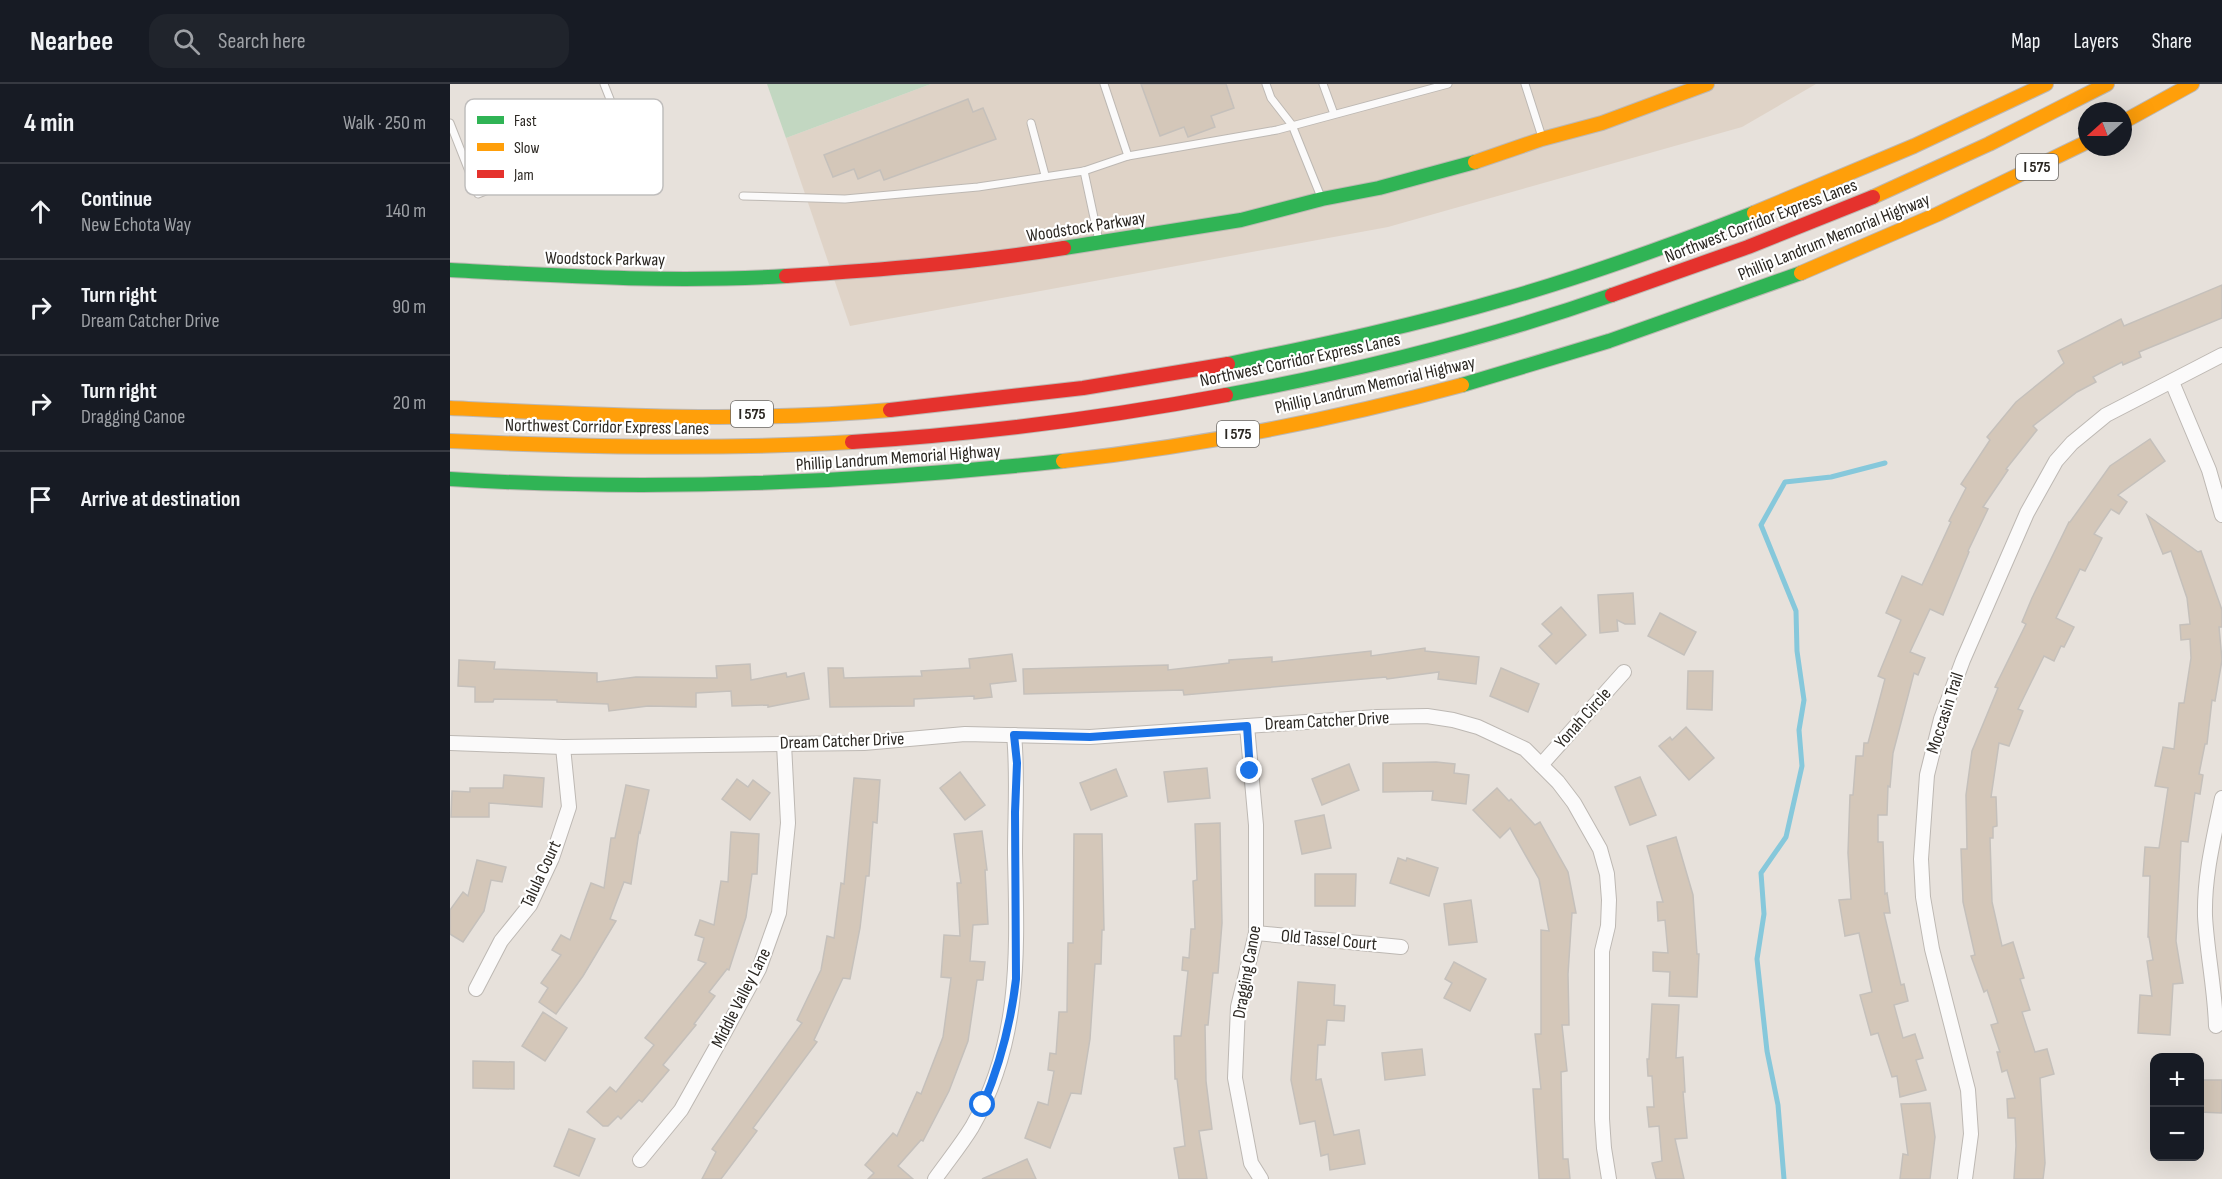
<!DOCTYPE html>
<meta charset="utf-8">
<style>
:root{--surface:#171b24;--page:#20242c;--text:#f1f3f6;--muted:#9ea1a6;--line:#363941}
body{margin:0;font-family:"Sofia Sans Condensed",sans-serif;background:var(--page);color:var(--text)}
.controls{position:absolute;right:18px;bottom:18px;display:grid;overflow:hidden;border-radius:12px;box-shadow:0 6px 24px #0002}
.controls button{width:54px;height:54px;display:grid;place-items:center;padding:0;border:0;border-bottom:2px solid var(--line);background:var(--surface);color:var(--text);font:30px sans-serif}
.compass{position:absolute;left:1628px;top:18px;width:54px;height:54px;border-radius:50%;background:var(--surface);box-shadow:0 6px 24px #0002;rotate:249deg}
.stop{position:absolute;width:18px;height:18px;margin:-14px;border:4px solid #1a73e8;border-radius:50%;background:#fff}
.stop.end{background:#1a73e8;border-color:#fff;box-shadow:0 2px 6px #0008}
.list{margin:0;padding:0;list-style:none}
h2{display:flex;justify-content:space-between;align-items:center;height:78px;margin:0;padding:0 24px;font-size:26px}
h2 small{font-size:20px;font-weight:400;color:var(--muted)}
.list li{display:grid;grid-template-columns:39px 1fr auto;gap:18px;align-items:center;box-sizing:border-box;height:96px;padding:0 24px;border-top:2px solid var(--line)}
.list b{display:block;font-size:22px;white-space:nowrap}
.list p{margin:0;font-size:20px;white-space:nowrap;color:var(--muted)}
.list em{font-size:20px;font-style:normal;color:var(--muted)}
.icon{flex:none;width:33px;height:33px;fill:none;stroke:currentColor;stroke-width:2;stroke-linecap:round;stroke-linejoin:round}
.map{position:relative;flex:none;width:1772px;height:1095px;overflow:hidden}
header{display:flex;align-items:center;gap:36px;box-sizing:border-box;height:84px;padding:0 30px;background:var(--surface);border-bottom:2px solid var(--line)}
header strong{font-size:28px}
nav{display:flex;gap:33px;margin-inline-start:auto;font-size:21px}
.search{width:420px;height:54px;background:var(--page);display:flex;align-items:center;gap:15px;box-sizing:border-box;padding:0 21px;border-radius:18px;color:var(--muted);font-size:22px}
main{display:flex}
aside{flex:1;background:var(--surface)}
.map>svg:first-child{display:block}
.built{fill:#dfd3c7}
.green{fill:#c2d7c1}
.lines{fill:none;stroke-linecap:round;stroke-linejoin:round}
.stream{stroke:#86c8db;stroke-width:5}
.building{fill:#d4c7b9;stroke:#c5c0bb;stroke-width:1.5}
.lane-casing{stroke:#bdb8b3;stroke-width:9}
.street-casing{stroke:#bdb8b3;stroke-width:16}
.fast-casing{stroke:#bdb8b3;stroke-width:16}
.slow-casing{stroke:#bdb8b3;stroke-width:16}
.jam-casing{stroke:#bdb8b3;stroke-width:16}
.lane{stroke:#fbfafa;stroke-width:7}
.street{stroke:#fbfafa;stroke-width:14}
.fast{stroke:#30b455;stroke-width:14}
.slow{stroke:#ff9f0a;stroke-width:14}
.jam{stroke:#e5322d;stroke-width:14}
.route{stroke:#1a73e8;stroke-width:8}
.labels{text-anchor:middle;dominant-baseline:central;stroke-width:4.5;stroke-linejoin:round;paint-order:stroke}
.shield{fill:#fff;stroke:#6b6865;stroke-width:1.5}
.shield-label{font-size:16px;font-weight:bold;fill:#2c2823}
.street-label{font-size:18px;fill:#2c2823;stroke:#fff}
.key{fill:#fff;stroke:#c0bebd;stroke-width:1.5}
.key-label{font-size:16px;fill:#2c2823}
</style>
<header>
<strong>Nearbee</strong>
<div class="search"><svg class="icon" aria-label="search" viewBox="0 0 24 24"><circle cx="10" cy="10" r="6"/><path d="M15 15l6 6"/></svg>Search here</div>
<nav><a>Map</a><a>Layers</a><a>Share</a></nav>
</header>
<main>
<aside>
<h2>4 min<small>Walk · 250 m</small></h2>
<ul class="list">
<li><svg class="icon" aria-label="ahead" viewBox="0 0 24 24"><path d="M12 20V5M6 11l6-6 6 6"/></svg><div><b>Continue</b><p>New Echota Way</p></div><em>140 m</em></li>
<li><svg class="icon" aria-label="right" viewBox="0 0 24 24"><path d="M7 20v-9h11M14 6l5 5-5 5"/></svg><div><b>Turn right</b><p>Dream Catcher Drive</p></div><em>90 m</em></li>
<li><svg class="icon" aria-label="right" viewBox="0 0 24 24"><path d="M7 20v-9h11M14 6l5 5-5 5"/></svg><div><b>Turn right</b><p>Dragging Canoe</p></div><em>20 m</em></li>
<li><svg class="icon" aria-label="arrive" viewBox="0 0 24 24"><path d="M6 21V4h12l-3 4 3 4H6"/></svg><div><b>Arrive at destination</b></div></li>
</ul>
</aside>
<div class="map">
<svg width="1772" height="1095" viewBox="0 0 1772 1095">
<rect width="100%" height="100%" fill="#e7e1db"/>
<!-- built -->
<path class="built" d="M 481,0 L 1366,0 L 1292,43 L 938,143 L 400,242 L 336,54 Z"/>
<!-- green -->
<path class="green" d="M 317,0 L 481,0 L 336,54 Z"/>
<g class="lines">
<!-- stream -->
<path class="stream" d="M 1334,1095 L 1328,1021 L 1317,967 L 1307,875 L 1314,830 L 1311,789 L 1336,753 L 1352,682 L 1349,646 L 1354,616 L 1347,567 L 1346,527 L 1311,441 L 1335,398 L 1381,393 L 1435,379"/>
</g>
<!-- building -->
<g class="building">
<path d="M 691,0 L 776,0 L 784,24 L 761,32 L 765,43 L 738,53 L 734,43 L 710,52 Z"/>
<path d="M 518,15 L 523,28 L 533,24 L 546,55 L 434,96 L 430,86 L 408,95 L 404,85 L 383,93 L 374,71 Z"/>
<path d="M 1772,201 L 1772,234 L 1689,268 L 1691,273 L 1673,281 L 1672,278 L 1643,293 L 1646,298 L 1627,308 L 1583,342 L 1587,346 L 1556,385 L 1558,386 L 1533,423 L 1538,425 L 1518,467 L 1519,468 L 1493,531 L 1480,525 L 1460,568 L 1475,574 L 1468,591 L 1464,589 L 1443,669 L 1440,703 L 1438,702 L 1437,731 L 1428,731 L 1428,758 L 1433,758 L 1435,810 L 1437,809 L 1440,829 L 1434,829 L 1451,901 L 1454,900 L 1458,917 L 1444,921 L 1453,954 L 1465,950 L 1473,974 L 1466,976 L 1476,1006 L 1450,1013 L 1447,992 L 1442,993 L 1428,949 L 1421,951 L 1410,911 L 1422,908 L 1409,849 L 1395,852 L 1389,816 L 1401,815 L 1398,769 L 1400,711 L 1403,711 L 1406,672 L 1413,672 L 1414,659 L 1418,659 L 1435,595 L 1428,592 L 1451,536 L 1436,529 L 1452,492 L 1472,501 L 1501,438 L 1499,437 L 1516,404 L 1511,400 L 1540,356 L 1537,353 L 1566,318 L 1614,279 L 1608,267 L 1671,235 L 1674,242 Z"/>
<path d="M 1700,355 L 1715,377 L 1668,411 L 1677,418 L 1669,430 L 1661,425 L 1644,450 L 1652,454 L 1635,487 L 1630,485 L 1606,534 L 1624,543 L 1614,563 L 1611,562 L 1604,577 L 1594,572 L 1568,625 L 1573,627 L 1559,662 L 1549,659 L 1541,713 L 1546,713 L 1547,742 L 1543,743 L 1543,754 L 1540,754 L 1542,818 L 1552,862 L 1563,858 L 1574,894 L 1570,895 L 1580,926 L 1572,928 L 1585,968 L 1597,965 L 1604,990 L 1590,994 L 1595,1079 L 1593,1095 L 1564,1095 L 1566,1062 L 1565,1034 L 1558,1034 L 1557,1015 L 1565,1014 L 1557,986 L 1552,988 L 1547,968 L 1550,968 L 1541,941 L 1548,939 L 1537,906 L 1534,908 L 1521,872 L 1525,871 L 1513,818 L 1511,765 L 1517,765 L 1516,711 L 1522,667 L 1548,604 L 1545,603 L 1576,540 L 1572,538 L 1582,514 L 1619,438 L 1620,438 L 1660,382 Z"/>
<path d="M 1697,431 L 1748,468 L 1751,467 L 1772,526 L 1772,543 L 1769,543 L 1772,576 L 1765,617 L 1762,616 L 1757,660 L 1755,660 L 1749,690 L 1753,691 L 1750,710 L 1745,709 L 1738,758 L 1731,757 L 1726,857 L 1733,899 L 1723,900 L 1720,951 L 1688,949 L 1690,911 L 1702,912 L 1697,877 L 1703,876 L 1699,853 L 1698,853 L 1700,792 L 1693,792 L 1695,763 L 1709,764 L 1718,704 L 1705,702 L 1713,663 L 1724,665 L 1729,619 L 1734,619 L 1741,574 L 1740,555 L 1731,556 L 1730,541 L 1740,540 L 1737,514 L 1721,467 L 1713,470 Z"/>
<path d="M 1183,509 L 1185,540 L 1175,540 L 1167,536 L 1168,547 L 1150,549 L 1148,511 Z"/>
<path d="M 1111,523 L 1136,551 L 1106,580 L 1089,562 L 1102,550 L 1092,540 Z"/>
<path d="M 1210,529 L 1246,548 L 1234,571 L 1198,552 Z"/>
<path d="M 975,564 L 975,567 L 1029,573 L 1026,600 L 988,595 L 989,588 L 937,595 L 936,593 L 734,611 L 733,606 L 574,610 L 573,585 L 718,581 L 718,586 L 779,579 L 779,576 L 822,573 L 822,578 L 921,567 L 921,572 Z"/>
<path d="M 562,570 L 566,597 L 540,600 L 542,613 L 524,615 L 524,612 L 464,615 L 464,622 L 380,623 L 378,584 L 393,584 L 394,594 L 472,592 L 471,587 L 520,584 L 519,575 Z"/>
<path d="M 9,576 L 45,578 L 44,585 L 147,589 L 147,598 L 186,593 L 267,594 L 266,582 L 300,580 L 301,596 L 336,589 L 337,593 L 354,589 L 359,615 L 318,623 L 318,621 L 282,622 L 281,607 L 246,609 L 246,623 L 198,622 L 159,627 L 158,620 L 107,618 L 107,616 L 44,615 L 43,618 L 25,618 L 25,603 L 8,602 Z"/>
<path d="M 1051,584 L 1089,600 L 1078,628 L 1040,612 Z"/>
<path d="M 1238,587 L 1263,587 L 1262,626 L 1237,625 Z"/>
<path d="M 1236,643 L 1264,674 L 1239,696 L 1209,662 L 1220,653 L 1222,656 Z"/>
<path d="M 986,678 L 1005,680 L 1004,689 L 1019,691 L 1016,720 L 982,716 L 983,707 L 933,708 L 933,679 Z"/>
<path d="M 899,680 L 909,706 L 872,721 L 862,695 Z"/>
<path d="M 757,684 L 760,714 L 718,718 L 714,688 Z"/>
<path d="M 666,685 L 677,712 L 641,726 L 630,699 Z"/>
<path d="M 510,688 L 535,721 L 515,736 L 490,704 Z"/>
<path d="M 54,691 L 94,694 L 92,723 L 39,719 L 39,733 L 1,733 L 2,707 L 20,708 L 20,704 L 53,704 Z"/>
<path d="M 1190,693 L 1206,731 L 1180,741 L 1165,703 Z"/>
<path d="M 404,694 L 430,696 L 427,739 L 423,738 L 419,792 L 416,792 L 410,844 L 400,895 L 393,894 L 364,956 L 367,958 L 303,1044 L 307,1047 L 271,1095 L 252,1095 L 266,1068 L 262,1065 L 352,939 L 347,936 L 371,886 L 377,852 L 384,854 L 391,799 L 394,800 Z"/>
<path d="M 287,695 L 298,703 L 303,696 L 320,709 L 300,736 L 272,715 Z"/>
<path d="M 176,701 L 199,706 L 190,749 L 189,748 L 181,800 L 174,798 L 160,835 L 166,837 L 133,892 L 106,930 L 89,918 L 98,904 L 91,899 L 111,871 L 102,866 L 111,851 L 120,856 L 141,799 L 154,804 L 161,754 L 165,754 Z"/>
<path d="M 1047,704 L 1059,717 L 1061,715 L 1085,741 L 1090,738 L 1118,788 L 1126,829 L 1122,829 L 1118,890 L 1119,941 L 1112,941 L 1117,987 L 1111,988 L 1113,1075 L 1118,1075 L 1120,1095 L 1089,1095 L 1083,1005 L 1091,1005 L 1085,950 L 1091,950 L 1091,846 L 1099,847 L 1089,795 L 1060,744 L 1050,754 L 1023,726 Z"/>
<path d="M 874,731 L 881,764 L 852,770 L 845,737 Z"/>
<path d="M 770,739 L 772,839 L 768,889 L 763,889 L 758,941 L 755,941 L 756,997 L 762,1045 L 749,1047 L 757,1095 L 729,1095 L 724,1064 L 735,1062 L 727,995 L 725,995 L 724,952 L 731,952 L 738,887 L 732,886 L 733,873 L 739,874 L 741,845 L 745,845 L 743,797 L 747,796 L 745,740 Z"/>
<path d="M 532,747 L 537,786 L 535,786 L 538,840 L 523,841 L 520,877 L 535,878 L 533,896 L 527,896 L 518,957 L 499,1007 L 473,1057 L 471,1056 L 448,1082 L 463,1095 L 418,1095 L 424,1089 L 415,1081 L 443,1049 L 447,1052 L 467,1008 L 471,1010 L 493,953 L 501,894 L 491,893 L 494,851 L 510,852 L 507,799 L 511,799 L 504,750 Z"/>
<path d="M 281,748 L 309,750 L 307,790 L 302,790 L 296,833 L 279,886 L 277,885 L 259,908 L 265,912 L 244,940 L 246,941 L 213,981 L 219,986 L 192,1018 L 189,1016 L 171,1035 L 168,1032 L 158,1042 L 153,1042 L 137,1028 L 160,1003 L 166,1008 L 204,961 L 195,954 L 256,879 L 248,876 L 254,854 L 245,851 L 250,836 L 264,841 L 271,797 L 278,798 Z"/>
<path d="M 624,750 L 652,750 L 654,846 L 652,846 L 651,880 L 645,880 L 640,955 L 631,1010 L 621,1009 L 600,1064 L 575,1054 L 588,1018 L 598,1021 L 604,987 L 598,986 L 600,969 L 606,970 L 609,928 L 617,928 L 618,859 L 623,859 Z"/>
<path d="M 1226,753 L 1243,811 L 1247,870 L 1249,870 L 1247,913 L 1219,912 L 1220,888 L 1203,887 L 1203,868 L 1218,869 L 1215,836 L 1208,837 L 1207,818 L 1213,818 L 1197,762 Z"/>
<path d="M 948,774 L 956,777 L 957,774 L 988,784 L 979,812 L 940,799 Z"/>
<path d="M 27,776 L 56,783 L 52,798 L 41,796 L 34,827 L 13,858 L 0,850 L 0,826 L 13,808 L 18,812 Z"/>
<path d="M 865,790 L 906,790 L 905,822 L 865,822 Z"/>
<path d="M 1021,816 L 1027,858 L 999,861 L 994,820 Z"/>
<path d="M 1004,878 L 1036,895 L 1020,927 L 994,914 L 1002,899 L 995,895 Z"/>
<path d="M 848,898 L 885,901 L 884,921 L 895,922 L 894,937 L 877,936 L 875,961 L 868,961 L 866,996 L 871,995 L 884,1051 L 909,1046 L 915,1080 L 880,1086 L 878,1070 L 871,1072 L 865,1037 L 850,1040 L 841,996 Z"/>
<path d="M 1202,920 L 1229,921 L 1226,974 L 1233,973 L 1235,1008 L 1233,1008 L 1237,1054 L 1225,1055 L 1234,1095 L 1206,1095 L 1202,1079 L 1212,1077 L 1209,1042 L 1199,1043 L 1197,1023 L 1204,1023 L 1202,992 L 1198,992 L 1197,975 L 1199,975 Z"/>
<path d="M 93,928 L 117,944 L 95,977 L 72,962 Z"/>
<path d="M 972,965 L 975,991 L 935,996 L 932,969 Z"/>
<path d="M 23,977 L 64,978 L 64,1005 L 23,1004 Z"/>
<path d="M 1749,996 L 1772,996 L 1772,1029 L 1749,1028 Z"/>
<path d="M 1480,1019 L 1485,1053 L 1480,1095 L 1450,1095 L 1453,1070 L 1458,1071 L 1451,1020 Z"/>
<path d="M 119,1045 L 145,1055 L 129,1092 L 104,1082 Z"/>
<path d="M 577,1075 L 586,1095 L 532,1095 Z"/>
</g>
<g class="lines">
<defs>
<g id="lane">
<path d="M 654,0 L 678,72"/>
<path d="M 816,0 L 821,14 L 842,41 L 871,113"/>
<path d="M 873,0 L 884,30"/>
<path d="M 1075,0 L 1092,53"/>
<path d="M 0,39 L 28,110 L 175,53 L 154,0"/>
<path d="M 581,39 L 595,91"/>
<path d="M 634,87 L 649,157"/>
<path d="M 293,112 L 395,115 L 528,103 L 634,87 L 678,72 L 827,46 L 998,0"/>
</g>
<g id="street">
<path d="M 1722,298 L 1759,386 L 1772,431"/>
<path d="M 797,642 L 806,741 L 806,849 L 788,923 L 785,994 L 801,1079 L 811,1095"/>
<path d="M 0,659 L 113,663 L 414,659 L 515,650 L 640,653 L 927,633 L 977,632 L 1003,636 L 1028,643 L 1075,665 L 1108,698 L 1124,719 L 1150,765 L 1157,790 L 1159,816 L 1158,842 L 1152,867 L 1152,1035 L 1154,1064 L 1159,1095"/>
<path d="M 1091,681 L 1174,588"/>
<path d="M 806,849 L 951,863"/>
<path d="M 26,905 L 51,857 L 80,821 L 102,774 L 119,723 L 113,663"/>
<path d="M 1766,942 C 1765,905 1757,869 1755,832 C 1754,792 1764,753 1772,714"/>
<path d="M 190,1076 L 231,1026 L 272,953 L 309,885 L 329,829 L 338,739 L 334,660"/>
<path d="M 485,1095 C 497,1078 511,1061 522,1043 C 572,956 567,866 565,769 C 565,730 568,690 564,651"/>
<path d="M 1515,1095 L 1521,1050 L 1518,1006 L 1482,865 L 1473,813 L 1471,775 L 1477,691 L 1491,635 L 1513,576 L 1577,429 L 1606,377 L 1622,359 L 1656,331 L 1772,271"/>
</g>
<g id="fast">
<path d="M 614,164 L 791,136 L 872,115 L 929,104 L 1025,78"/>
<path d="M 0,186 C 112,192 224,199 336,192"/>
<path d="M 778,280 C 872,261 966,241 1058,214 C 1142,190 1224,160 1304,129"/>
<path d="M 1012,301 L 1159,257 L 1351,189"/>
<path d="M 776,311 C 907,287 1036,255 1162,211"/>
<path d="M 0,395 C 205,408 409,399 613,377"/>
</g>
<g id="slow">
<path d="M 1673,38 L 1742,0"/>
<path d="M 1025,78 L 1092,55 L 1152,39 L 1257,0"/>
<path d="M 1423,113 L 1539,60 L 1657,0"/>
<path d="M 1304,129 L 1464,62 L 1596,0"/>
<path d="M 1351,189 L 1488,130 L 1637,58"/>
<path d="M 0,324 C 146,331 294,339 440,326"/>
<path d="M 0,357 C 134,363 268,366 402,358"/>
<path d="M 613,377 C 747,362 882,336 1012,301"/>
</g>
<g id="jam">
<path d="M 336,192 C 429,186 522,179 614,164"/>
<path d="M 1162,211 L 1298,163 L 1423,113"/>
<path d="M 440,326 L 633,304 L 778,280"/>
<path d="M 402,358 C 528,350 653,334 776,311"/>
</g>
</defs>
<!-- lane casing -->
<use href="#lane" class="lane-casing"/>
<!-- street casing -->
<use href="#street" class="street-casing"/>
<!-- fast casing -->
<use href="#fast" class="fast-casing"/>
<!-- slow casing -->
<use href="#slow" class="slow-casing"/>
<!-- jam casing -->
<use href="#jam" class="jam-casing"/>
<!-- lane -->
<use href="#lane" class="lane"/>
<!-- street -->
<use href="#street" class="street"/>
<!-- fast -->
<use href="#fast" class="fast"/>
<!-- slow -->
<use href="#slow" class="slow"/>
<!-- jam -->
<use href="#jam" class="jam"/>
</g>
<g class="lines">
<!-- route -->
<path class="route" d="M 533,1021 C 550,980 561,939 566,895 L 565,728 L 567,679 L 564,651 L 640,653 L 797,642 L 800,687"/>
</g>
<g class="labels">
<!-- shield labels -->
<g class="shield">
<rect x="1566" y="70" width="42" height="26" rx="4.5"/>
<rect x="281" y="317" width="42" height="26" rx="4.5"/>
<rect x="767" y="337" width="42" height="26" rx="4.5"/>
</g>
<g class="shield-label">
<text x="1587" y="83">I 575</text>
<text x="302" y="330">I 575</text>
<text x="788" y="350">I 575</text>
</g>
<!-- street labels -->
<g class="street-label">
<text transform="translate(1311 137) rotate(-21)">Northwest Corridor Express Lanes</text>
<text transform="translate(636 143) rotate(-9)">Woodstock Parkway</text>
<text transform="translate(1384 153) rotate(-22)">Phillip Landrum Memorial Highway</text>
<text transform="translate(155 175) rotate(1)">Woodstock Parkway</text>
<text transform="translate(850 276) rotate(-12)">Northwest Corridor Express Lanes</text>
<text transform="translate(925 301) rotate(-13)">Phillip Landrum Memorial Highway</text>
<text transform="translate(157 343) rotate(1)">Northwest Corridor Express Lanes</text>
<text transform="translate(448 374) rotate(-4)">Phillip Landrum Memorial Highway</text>
<text transform="translate(1495 629) rotate(-72)">Moccasin Trail</text>
<text transform="translate(1133 634) rotate(-48)">Yonah Circle</text>
<text transform="translate(877 637) rotate(-3)">Dream Catcher Drive</text>
<text transform="translate(392 657) rotate(-2)">Dream Catcher Drive</text>
<text transform="translate(91 790) rotate(-65)">Talula Court</text>
<text transform="translate(879 856) rotate(5)">Old Tassel Court</text>
<text transform="translate(797 888) rotate(-80)">Dragging Canoe</text>
<text transform="translate(291 914) rotate(-63)">Middle Valley Lane</text>
</g>
</g>
<!-- legend -->
<rect x="15" y="15" width="198" height="96" rx="9" class="key"/>
<rect x="27" y="32" width="27" height="8" fill="#30b455"/>
<rect x="27" y="59" width="27" height="8" fill="#ff9f0a"/>
<rect x="27" y="86" width="27" height="8" fill="#e5322d"/>
<g class="key-label">
<text x="64" y="42">Fast</text>
<text x="64" y="69">Slow</text>
<text x="64" y="96">Jam</text>
</g>
</svg>
<div class="controls">
<button>+</button>
<button>−</button>
</div>
<svg class="compass" viewBox="-18 -18 36 36"><path d="M0-13l5 13h-10z" fill="#e53935"/><path d="M0 13l5-13h-10z" fill="#9ea1a6"/></svg>
<div class="stop" style="left:533px;top:1021px"></div>
<div class="stop end" style="left:800px;top:687px"></div>
</div>
</main>
